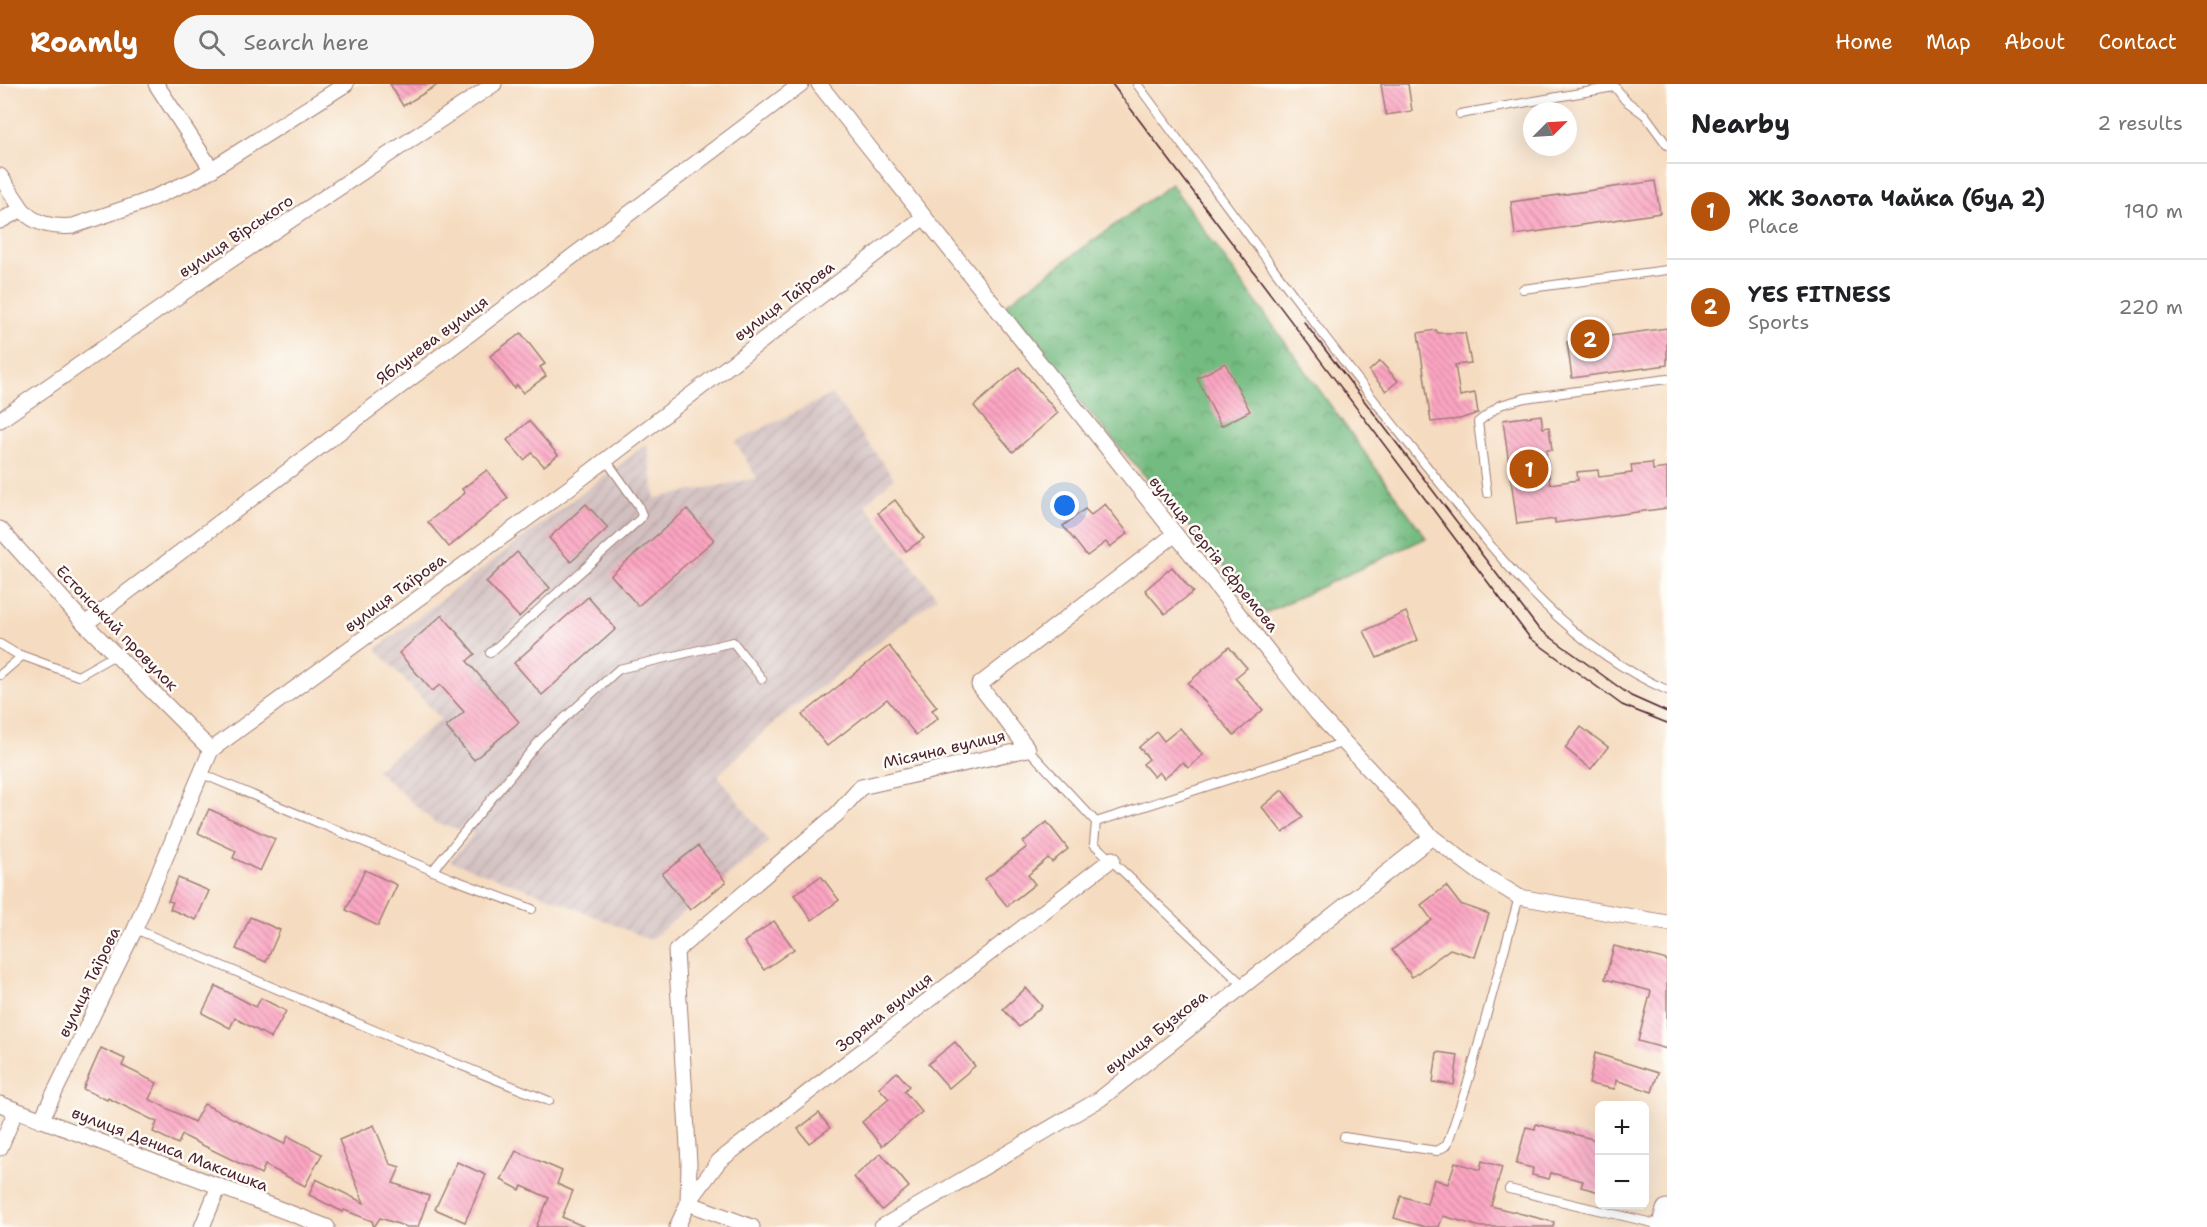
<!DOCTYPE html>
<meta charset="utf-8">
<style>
:root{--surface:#fff;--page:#f6f6f6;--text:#202124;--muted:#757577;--line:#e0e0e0;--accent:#b45309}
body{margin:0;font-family:"Shantell Sans",sans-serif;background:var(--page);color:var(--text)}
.controls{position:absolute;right:18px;bottom:18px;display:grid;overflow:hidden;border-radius:9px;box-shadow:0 6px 24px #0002}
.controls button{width:54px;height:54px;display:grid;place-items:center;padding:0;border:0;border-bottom:2px solid var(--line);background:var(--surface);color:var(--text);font:30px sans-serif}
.compass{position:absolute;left:1523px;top:18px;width:54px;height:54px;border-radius:50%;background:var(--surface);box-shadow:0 6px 24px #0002;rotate:66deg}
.you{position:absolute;left:1065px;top:422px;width:21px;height:21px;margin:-15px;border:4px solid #fff;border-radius:50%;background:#1a73e8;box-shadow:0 0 0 9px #1a73e833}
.badge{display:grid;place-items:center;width:39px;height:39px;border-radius:50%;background:var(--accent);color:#fff;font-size:20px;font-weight:700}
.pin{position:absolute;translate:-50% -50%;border:3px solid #fff;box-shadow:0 2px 6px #0006}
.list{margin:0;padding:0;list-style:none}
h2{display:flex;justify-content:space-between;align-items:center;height:78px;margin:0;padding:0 24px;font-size:26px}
h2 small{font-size:20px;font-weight:400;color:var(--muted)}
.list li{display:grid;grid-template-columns:39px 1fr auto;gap:18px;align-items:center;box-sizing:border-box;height:96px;padding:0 24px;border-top:2px solid var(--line)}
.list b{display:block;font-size:22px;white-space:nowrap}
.list p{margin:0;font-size:20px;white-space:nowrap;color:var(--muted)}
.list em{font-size:20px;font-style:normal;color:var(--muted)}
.icon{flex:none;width:33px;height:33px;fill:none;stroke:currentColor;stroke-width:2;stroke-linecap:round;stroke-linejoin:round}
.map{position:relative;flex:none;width:1667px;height:1143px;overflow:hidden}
header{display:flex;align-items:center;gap:36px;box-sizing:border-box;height:84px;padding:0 30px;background:var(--accent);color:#fff}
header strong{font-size:28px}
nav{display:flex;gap:33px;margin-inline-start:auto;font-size:21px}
.search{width:420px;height:54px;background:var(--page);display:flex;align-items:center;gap:15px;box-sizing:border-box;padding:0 21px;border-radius:33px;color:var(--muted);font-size:22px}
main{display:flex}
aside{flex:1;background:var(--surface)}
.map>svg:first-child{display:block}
.industrial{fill:url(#industrial-furrows)}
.forest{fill:url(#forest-crowns);stroke:#5e6d56;stroke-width:1.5}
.building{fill:url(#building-back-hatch)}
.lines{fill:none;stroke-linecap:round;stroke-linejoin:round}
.lane-casing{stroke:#a07d75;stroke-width:10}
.street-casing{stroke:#a07d75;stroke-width:17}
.secondary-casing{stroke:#a07d75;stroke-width:23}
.lane{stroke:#fff;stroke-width:8}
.street{stroke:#fff;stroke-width:15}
.secondary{stroke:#fff;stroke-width:21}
.tram{stroke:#4a1f2b;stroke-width:1.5}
.labels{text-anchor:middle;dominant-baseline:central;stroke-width:5;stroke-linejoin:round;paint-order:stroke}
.street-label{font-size:16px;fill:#4a1f2b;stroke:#fdfcf7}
</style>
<header>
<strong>Roamly</strong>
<div class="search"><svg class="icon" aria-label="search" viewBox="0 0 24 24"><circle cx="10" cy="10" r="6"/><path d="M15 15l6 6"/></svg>Search here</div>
<nav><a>Home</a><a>Map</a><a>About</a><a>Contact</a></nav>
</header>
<main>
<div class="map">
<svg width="1667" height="1143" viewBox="0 0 1667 1143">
<defs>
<pattern id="industrial-furrows" width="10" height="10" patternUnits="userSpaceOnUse" patternTransform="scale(1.5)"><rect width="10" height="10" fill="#d2bfc0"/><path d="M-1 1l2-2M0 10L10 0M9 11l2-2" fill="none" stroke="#b6a4a5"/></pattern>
<pattern id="forest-crowns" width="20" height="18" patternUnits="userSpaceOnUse" patternTransform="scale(1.5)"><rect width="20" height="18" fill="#73bb80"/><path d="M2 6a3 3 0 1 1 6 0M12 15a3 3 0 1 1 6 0" fill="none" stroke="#609769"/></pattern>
<pattern id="building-back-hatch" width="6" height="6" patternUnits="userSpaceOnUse" patternTransform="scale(1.5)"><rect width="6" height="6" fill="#fca5c2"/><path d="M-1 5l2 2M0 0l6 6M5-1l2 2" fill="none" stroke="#ce869e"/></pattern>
</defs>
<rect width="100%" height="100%" fill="#fdfcf7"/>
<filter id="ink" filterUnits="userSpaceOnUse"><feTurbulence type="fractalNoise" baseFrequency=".0167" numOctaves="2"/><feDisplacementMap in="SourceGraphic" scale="12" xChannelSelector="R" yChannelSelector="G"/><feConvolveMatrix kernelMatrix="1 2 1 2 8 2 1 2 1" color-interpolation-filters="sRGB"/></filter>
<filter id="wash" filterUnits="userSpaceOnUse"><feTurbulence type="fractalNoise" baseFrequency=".008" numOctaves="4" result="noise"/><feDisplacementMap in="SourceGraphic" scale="24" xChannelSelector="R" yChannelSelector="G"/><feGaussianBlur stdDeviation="1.35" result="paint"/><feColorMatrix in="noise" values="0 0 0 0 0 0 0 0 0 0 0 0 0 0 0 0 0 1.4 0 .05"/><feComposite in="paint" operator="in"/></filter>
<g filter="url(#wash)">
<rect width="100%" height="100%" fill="#f5dbbf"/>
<!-- industrial -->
<path class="industrial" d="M 832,310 L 894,394 L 865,420 L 937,513 L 767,644 L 718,691 L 769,758 L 650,856 L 551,814 L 450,777 L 474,749 L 435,739 L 376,686 L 441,635 L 376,565 L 647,360 L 655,414 L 757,394 L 735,358 Z"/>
<!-- forest -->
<path class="forest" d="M 1171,100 L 1426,454 L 1265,529 L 999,225 Z"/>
<g id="blocks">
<!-- building -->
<g class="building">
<path d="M 390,0 L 439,0 L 403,22 Z"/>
<path d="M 1381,0 L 1408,0 L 1412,27 L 1386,31 Z"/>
<path d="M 1655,97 L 1660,129 L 1515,151 L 1511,118 Z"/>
<path d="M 1667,244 L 1667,281 L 1572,294 L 1567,258 Z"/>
<path d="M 1436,246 L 1438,249 L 1465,249 L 1471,279 L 1455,281 L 1460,312 L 1475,309 L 1478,329 L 1460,335 L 1431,338 L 1418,249 Z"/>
<path d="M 521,249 L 545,280 L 540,283 L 546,292 L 523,309 L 517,301 L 514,304 L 490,272 Z"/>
<path d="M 1380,277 L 1398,297 L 1386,307 L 1369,287 Z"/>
<path d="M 1225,279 L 1250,327 L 1221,342 L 1197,294 Z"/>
<path d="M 1019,283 L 1058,329 L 1013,368 L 974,322 Z"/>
<path d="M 1541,331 L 1543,344 L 1549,343 L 1552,366 L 1546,366 L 1550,400 L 1578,396 L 1577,388 L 1598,386 L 1599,393 L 1632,389 L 1631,381 L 1652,379 L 1653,386 L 1667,384 L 1667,424 L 1555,439 L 1555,435 L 1517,440 L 1503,336 Z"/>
<path d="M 529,337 L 558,371 L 544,382 L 532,369 L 524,376 L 507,356 Z"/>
<path d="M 487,386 L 508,414 L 449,463 L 428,438 L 465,409 L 462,405 Z"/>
<path d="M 895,416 L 924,454 L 906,467 L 878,429 Z"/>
<path d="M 586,420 L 608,444 L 571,478 L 549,454 Z"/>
<path d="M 1105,420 L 1128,449 L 1110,463 L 1106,458 L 1087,472 L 1063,442 L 1085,425 L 1091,431 Z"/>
<path d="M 687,425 L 714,456 L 638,522 L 611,491 Z"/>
<path d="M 517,468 L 550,504 L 519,533 L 486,498 Z"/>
<path d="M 1172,483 L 1193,508 L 1165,530 L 1145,506 Z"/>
<path d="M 588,513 L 616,545 L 542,611 L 514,579 Z"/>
<path d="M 1406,528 L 1418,556 L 1377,574 L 1364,547 Z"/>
<path d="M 442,531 L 475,570 L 467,577 L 519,638 L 474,676 L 446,643 L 464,628 L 440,601 L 432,607 L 399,569 Z"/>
<path d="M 889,562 L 937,623 L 932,626 L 938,634 L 916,651 L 887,615 L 827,662 L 802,631 Z"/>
<path d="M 1229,563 L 1247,584 L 1235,594 L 1263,626 L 1234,651 L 1188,599 Z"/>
<path d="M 1581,643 L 1608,663 L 1591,685 L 1565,664 Z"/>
<path d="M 1180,644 L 1203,671 L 1188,684 L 1183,678 L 1164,694 L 1159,688 L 1154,693 L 1143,680 L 1149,675 L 1139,663 L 1157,648 L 1164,657 Z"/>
<path d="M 1282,706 L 1303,733 L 1283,749 L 1262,723 Z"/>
<path d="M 209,725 L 275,755 L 260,787 L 233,774 L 236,767 L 198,749 Z"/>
<path d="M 1047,738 L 1068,765 L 1052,778 L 1048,774 L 1028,791 L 1035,800 L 1007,822 L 985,795 L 1027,763 L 1023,758 Z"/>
<path d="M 698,762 L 726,798 L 690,826 L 662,790 Z"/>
<path d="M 365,786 L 397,801 L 378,842 L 346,826 Z"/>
<path d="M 821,792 L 839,816 L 812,836 L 794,811 Z"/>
<path d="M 178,794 L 209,807 L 196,836 L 170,825 L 173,818 L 168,817 Z"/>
<path d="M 1446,802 L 1460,820 L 1489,830 L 1475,873 L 1450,865 L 1412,893 L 1392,866 L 1432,836 L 1421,821 Z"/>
<path d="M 250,833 L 280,846 L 266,878 L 236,865 Z"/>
<path d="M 774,837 L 794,865 L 764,886 L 744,858 Z"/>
<path d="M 1614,862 L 1667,876 L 1667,965 L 1638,957 L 1651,907 L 1605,895 Z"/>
<path d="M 216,902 L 256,923 L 261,914 L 286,927 L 271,954 L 235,934 L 230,944 L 202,929 Z"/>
<path d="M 1026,904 L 1042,922 L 1019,943 L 1003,925 Z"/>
<path d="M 955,958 L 975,982 L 949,1004 L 928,980 Z"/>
<path d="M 101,964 L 125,975 L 122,982 L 157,999 L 149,1015 L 194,1038 L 204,1020 L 284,1060 L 288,1052 L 322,1070 L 305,1102 L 265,1081 L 261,1090 L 182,1051 L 178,1060 L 153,1048 L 157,1038 L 108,1014 L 107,1016 L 83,1005 Z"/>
<path d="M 1437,968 L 1458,971 L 1454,1001 L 1433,998 Z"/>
<path d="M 1595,969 L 1658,989 L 1652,1008 L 1616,996 L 1615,1005 L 1589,1000 Z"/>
<path d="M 897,988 L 909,1002 L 904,1007 L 922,1028 L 882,1062 L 862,1038 L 889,1015 L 879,1004 Z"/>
<path d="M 819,1029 L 830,1044 L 809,1059 L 798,1045 Z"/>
<path d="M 1536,1040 L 1596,1056 L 1595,1058 L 1599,1059 L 1599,1108 L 1581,1103 L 1583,1097 L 1551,1089 L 1549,1095 L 1532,1091 L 1533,1084 L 1516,1080 L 1526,1043 L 1535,1045 Z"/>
<path d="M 374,1041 L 390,1080 L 400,1083 L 393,1099 L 429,1112 L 418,1143 L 407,1143 L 380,1134 L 374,1143 L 372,1137 L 344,1126 L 343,1128 L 309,1111 L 316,1095 L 364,1119 L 339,1056 Z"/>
<path d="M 516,1067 L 562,1087 L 557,1100 L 573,1107 L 562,1133 L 585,1143 L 536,1143 L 549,1114 L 522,1102 L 520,1106 L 501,1096 Z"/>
<path d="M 881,1069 L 909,1103 L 882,1126 L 854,1093 Z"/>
<path d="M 1482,1077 L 1502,1083 L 1491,1122 L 1554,1138 L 1553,1143 L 1481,1143 L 1443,1132 L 1439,1143 L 1425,1143 L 1394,1134 L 1401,1112 L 1427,1120 L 1434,1095 L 1448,1100 L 1455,1078 L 1480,1086 Z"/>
<path d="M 457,1078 L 486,1091 L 465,1138 L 435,1125 Z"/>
</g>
</g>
</g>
<g filter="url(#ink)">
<use href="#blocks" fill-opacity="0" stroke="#a07d75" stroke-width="1.5"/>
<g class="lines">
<defs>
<g id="lane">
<path d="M 1137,0 C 1229,124 1319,249 1416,369 C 1489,459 1557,558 1667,606"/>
<path d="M 1613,0 L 1625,16 L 1645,31 L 1667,61"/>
<path d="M 1460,30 L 1614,3"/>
<path d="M 1523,205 L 1667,186"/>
<path d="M 1487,409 L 1478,338 L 1500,321 L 1525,314 L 1667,295"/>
<path d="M 0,560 L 15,569 L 78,592 L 115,571"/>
<path d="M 490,569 L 640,435 L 642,431 L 638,421 L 606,376"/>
<path d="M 0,591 L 22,572"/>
<path d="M 1028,665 L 1096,738 L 1094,760 L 1244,902"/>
<path d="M 200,689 L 450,794 L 532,825"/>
<path d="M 1096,738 L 1342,659"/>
<path d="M 432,787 L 541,655 L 619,585 L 733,558 L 762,595"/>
<path d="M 135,845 L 376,947 L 549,1017"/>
<path d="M 1344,1053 L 1437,1067 L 1447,1061 L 1468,998 L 1519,813"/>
<path d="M 1509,1105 L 1661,1141"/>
</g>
<g id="street">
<path d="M 156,0 L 212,86"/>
<path d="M 819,0 L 1317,629 L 1432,753 L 1480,789 L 1519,813 L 1667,839"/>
<path d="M 0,92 L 22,125"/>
<path d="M 0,137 L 22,125 C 33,140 54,144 73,142 L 141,119 L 196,95 L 346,0"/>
<path d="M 0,336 L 213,188 L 494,0"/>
<path d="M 0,445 L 85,540 L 211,666"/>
<path d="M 85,540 L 801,0"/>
<path d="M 0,1020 L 327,1143"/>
<path d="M 41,1036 L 135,845 L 211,666 L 569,404 L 924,133"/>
<path d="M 0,1064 L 16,1026"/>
<path d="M 202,1143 L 219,1102"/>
<path d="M 677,1143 L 688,1119 L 689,1079 L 676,867 L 837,730 L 861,703 L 1028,665 L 979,601 L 1174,451"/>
<path d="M 752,1143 L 688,1119 L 719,1077 L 1112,775"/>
<path d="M 882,1143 L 1100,1015 L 1432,753"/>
</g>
<path id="secondary" d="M 1662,1143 L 1667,1126"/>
</defs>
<!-- lane casing -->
<use href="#lane" class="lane-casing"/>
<!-- street casing -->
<use href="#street" class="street-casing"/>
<!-- secondary casing -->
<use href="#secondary" class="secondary-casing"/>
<!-- lane -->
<use href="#lane" class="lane"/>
<!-- street -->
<use href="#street" class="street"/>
<!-- secondary -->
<use href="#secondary" class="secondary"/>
<!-- tram -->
<g class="tram">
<path d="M 1112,0 L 1530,554 L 1622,621 L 1667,639"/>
<path d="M 1304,238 L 1538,544 L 1631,612 L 1667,628"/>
</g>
</g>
</g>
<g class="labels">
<!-- street labels -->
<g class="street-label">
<text transform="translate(236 152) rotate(-34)">вулиця Вірського</text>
<text transform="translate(784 217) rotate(-37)">вулиця Таїрова</text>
<text transform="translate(432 256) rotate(-37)">Яблунева вулиця</text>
<text transform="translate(1214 470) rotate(51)">вулиця Сергія Єфремова</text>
<text transform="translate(395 509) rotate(-36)">вулиця Таїрова</text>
<text transform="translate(117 544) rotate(46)">Естонський провулок</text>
<text transform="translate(944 665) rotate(-13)">Місячна вулиця</text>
<text transform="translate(89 898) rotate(-64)">вулиця Таїрова</text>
<text transform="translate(884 928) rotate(-38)">Зоряна вулиця</text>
<text transform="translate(1156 948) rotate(-38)">вулиця Бузкова</text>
<text transform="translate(170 1065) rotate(21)">вулиця Дениса Максишка</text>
</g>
</g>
</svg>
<div class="controls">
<button>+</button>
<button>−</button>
</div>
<svg class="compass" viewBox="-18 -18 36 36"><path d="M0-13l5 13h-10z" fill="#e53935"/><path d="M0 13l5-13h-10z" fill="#757577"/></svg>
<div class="you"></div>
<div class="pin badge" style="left:1529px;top:385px">1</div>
<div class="pin badge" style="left:1590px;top:255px">2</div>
</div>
<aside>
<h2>Nearby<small>2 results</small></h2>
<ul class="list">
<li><span class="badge">1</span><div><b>ЖК Золота Чайка (буд 2)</b><p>Place</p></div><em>190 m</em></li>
<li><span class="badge">2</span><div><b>YES FITNESS</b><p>Sports</p></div><em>220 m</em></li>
</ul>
</aside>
</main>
